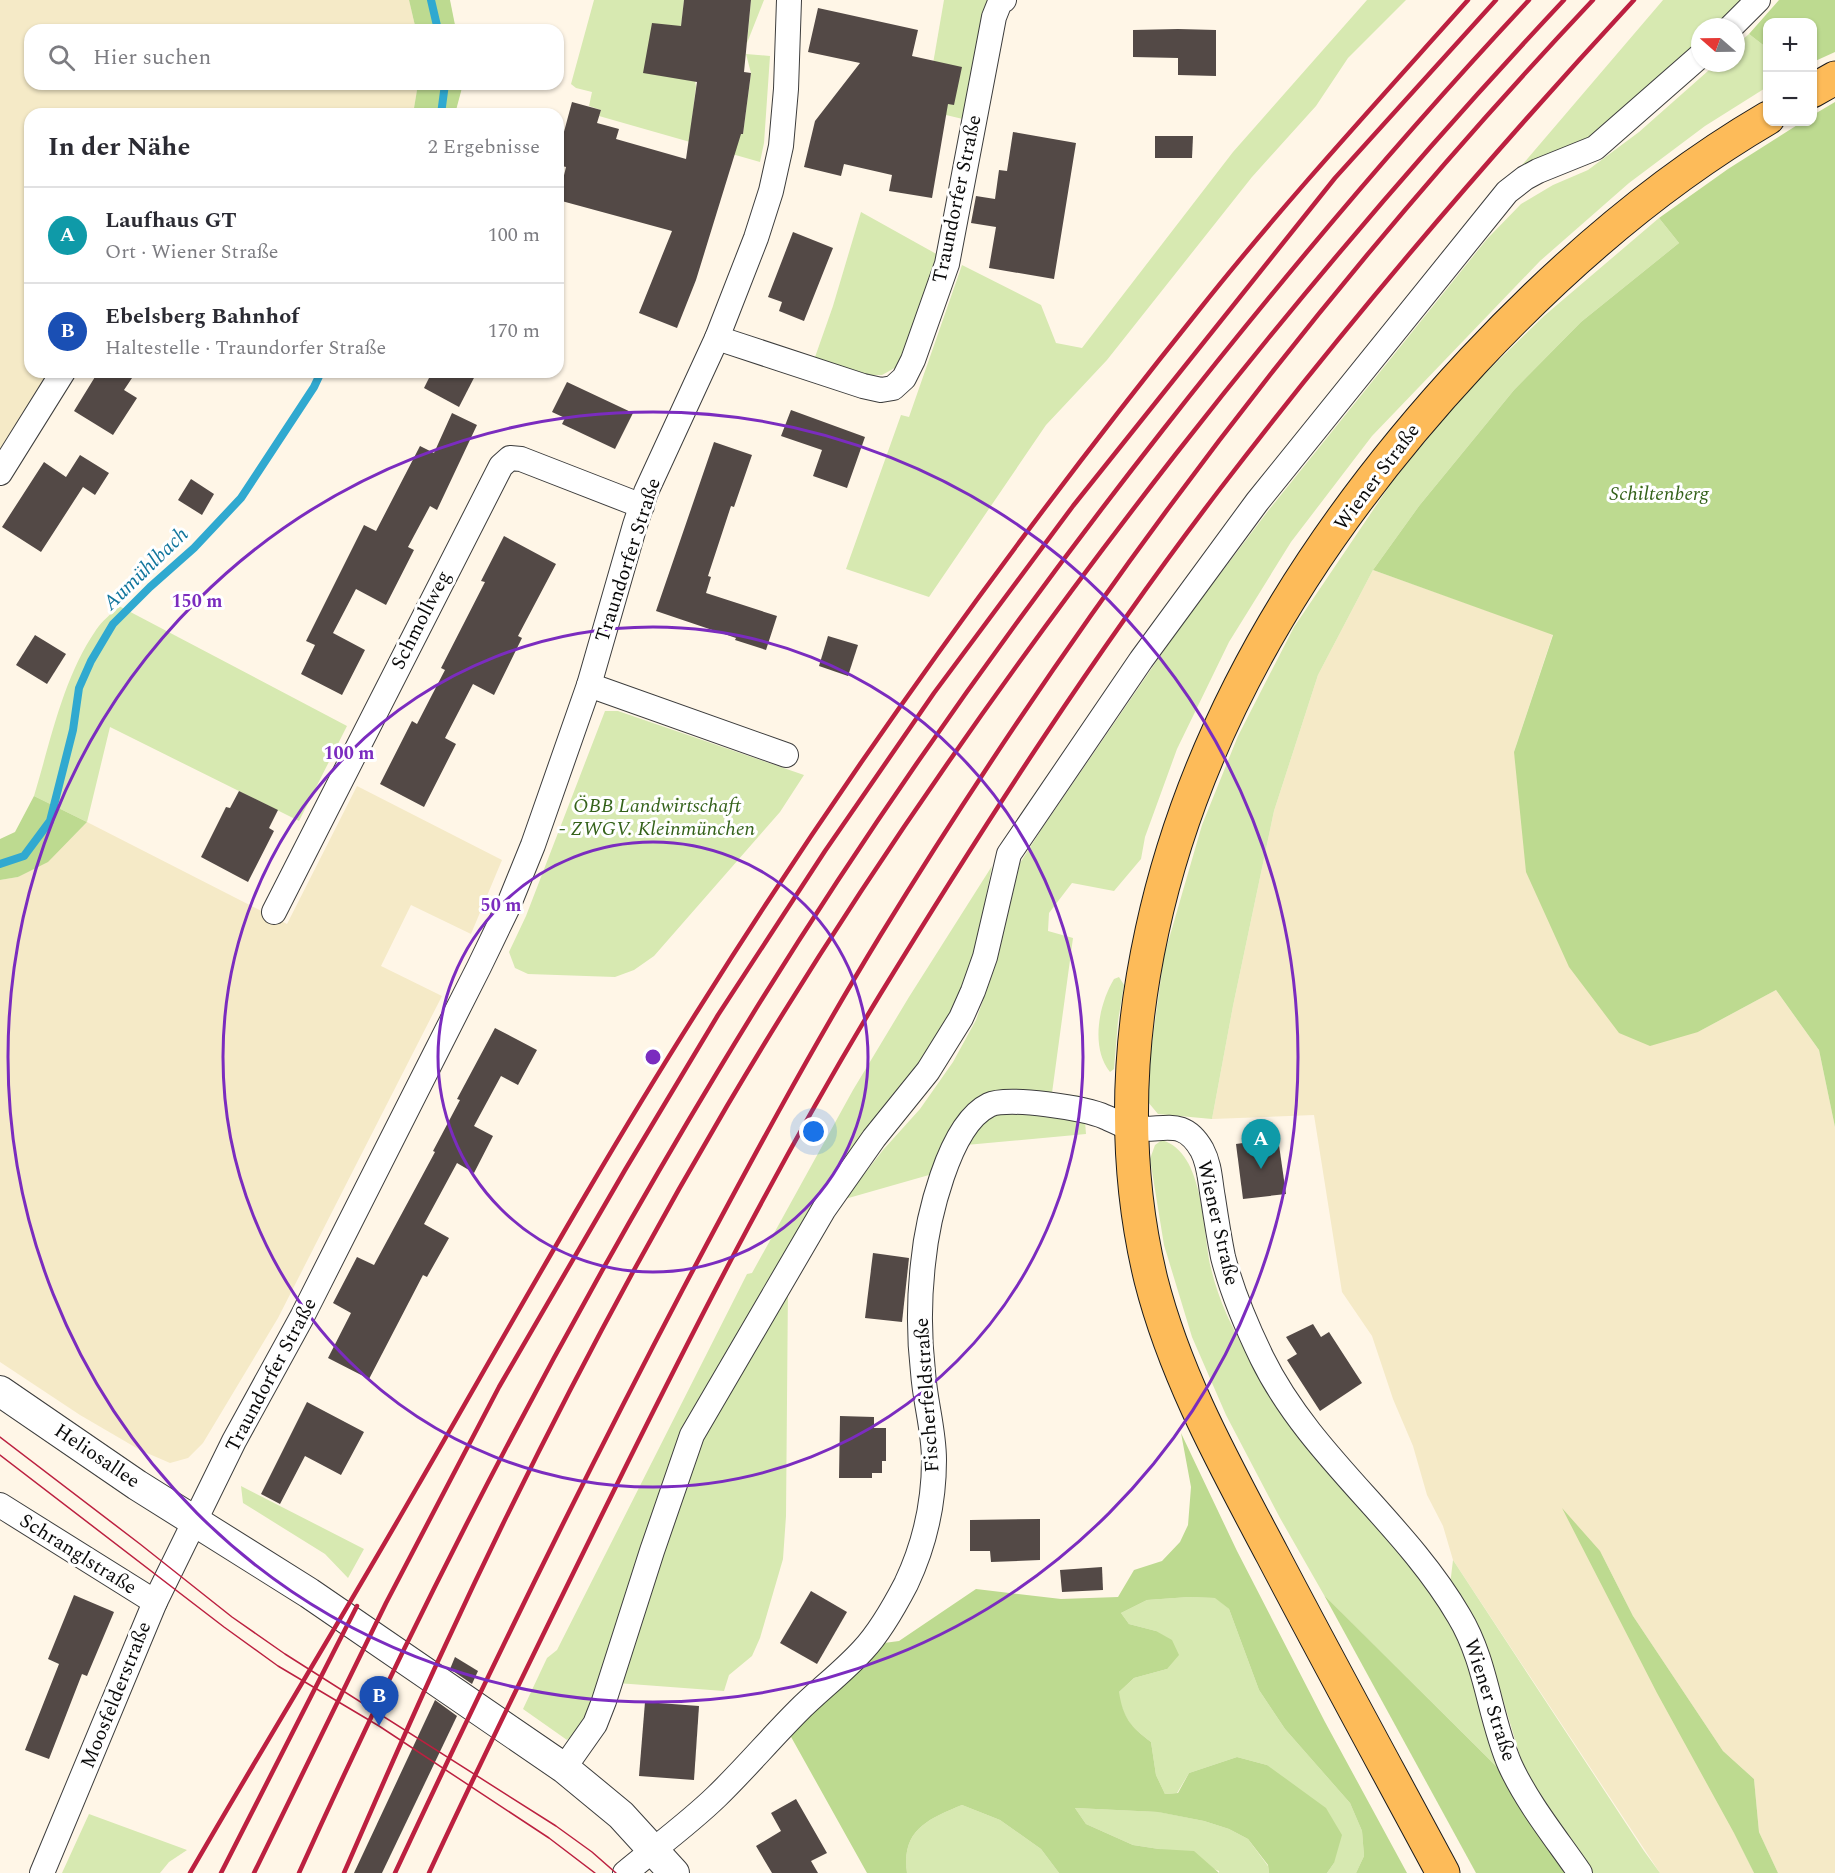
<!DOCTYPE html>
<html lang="de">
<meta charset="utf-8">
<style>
:root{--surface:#fff;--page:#f2f2f3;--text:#2b2b33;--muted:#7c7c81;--line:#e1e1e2;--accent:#ea580c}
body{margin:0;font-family:Spectral,serif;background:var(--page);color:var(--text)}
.controls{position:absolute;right:18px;top:18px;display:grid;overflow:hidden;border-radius:12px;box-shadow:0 2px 4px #0004}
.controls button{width:54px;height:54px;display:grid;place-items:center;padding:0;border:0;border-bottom:2px solid var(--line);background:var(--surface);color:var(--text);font:30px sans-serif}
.compass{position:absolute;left:1691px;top:18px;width:54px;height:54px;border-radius:50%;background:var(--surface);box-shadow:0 2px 4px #0004;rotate:290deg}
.you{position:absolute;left:814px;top:1132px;width:21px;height:21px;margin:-15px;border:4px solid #fff;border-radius:50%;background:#1a73e8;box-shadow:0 0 0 9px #1a73e833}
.badge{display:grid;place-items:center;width:39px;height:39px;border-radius:50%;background:var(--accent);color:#fff;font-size:20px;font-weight:700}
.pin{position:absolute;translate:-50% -50px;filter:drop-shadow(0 2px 3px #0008)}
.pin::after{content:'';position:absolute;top:32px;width:21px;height:18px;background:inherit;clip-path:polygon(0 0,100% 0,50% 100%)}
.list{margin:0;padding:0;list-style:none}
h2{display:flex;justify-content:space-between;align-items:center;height:78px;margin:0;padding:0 24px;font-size:26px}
h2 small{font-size:20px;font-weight:400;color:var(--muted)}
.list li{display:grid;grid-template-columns:39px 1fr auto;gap:18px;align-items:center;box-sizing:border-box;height:96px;padding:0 24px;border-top:2px solid var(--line)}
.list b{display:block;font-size:22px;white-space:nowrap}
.list p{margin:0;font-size:20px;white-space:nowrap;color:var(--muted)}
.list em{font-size:20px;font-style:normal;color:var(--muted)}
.icon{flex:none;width:33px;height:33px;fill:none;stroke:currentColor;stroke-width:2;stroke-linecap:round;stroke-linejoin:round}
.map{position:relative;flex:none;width:1835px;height:1873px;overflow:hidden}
.search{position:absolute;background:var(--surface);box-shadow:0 2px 4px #0004;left:24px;top:24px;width:540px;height:66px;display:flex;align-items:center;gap:15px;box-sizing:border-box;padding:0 21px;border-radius:18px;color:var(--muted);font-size:22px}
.panel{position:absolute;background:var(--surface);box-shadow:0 2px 4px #0004;left:24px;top:108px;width:540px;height:270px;border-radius:18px}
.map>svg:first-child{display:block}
.farmland{fill:#f5eac7}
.green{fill:#d7e9b1}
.forest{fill:#bdda90}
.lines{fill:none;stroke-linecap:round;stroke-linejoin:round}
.stream{stroke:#30a9d0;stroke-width:8}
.building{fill:#534946}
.minor-casing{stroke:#3d3d3d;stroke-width:26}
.tertiary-casing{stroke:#3d3d3d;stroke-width:32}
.primary-casing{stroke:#1b1b1b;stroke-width:35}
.minor{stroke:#fff;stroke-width:24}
.tertiary{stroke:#fff;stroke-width:30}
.primary{stroke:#fdbb59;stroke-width:33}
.tram{stroke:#bc2040;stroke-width:1.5}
.rail{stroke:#bc2040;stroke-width:4.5}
.ring{fill:none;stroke:#7b2cbf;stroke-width:3}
.labels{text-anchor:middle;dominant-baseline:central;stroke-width:6;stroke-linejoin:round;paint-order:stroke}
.street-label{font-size:20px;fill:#0a0a0a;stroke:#fff}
.park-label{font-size:20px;font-style:italic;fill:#34621a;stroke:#fff}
.water-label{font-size:21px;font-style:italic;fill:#12769d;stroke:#fff}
.centre{fill:#7b2cbf;stroke:#fff;stroke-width:3}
.ring-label{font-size:18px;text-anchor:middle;font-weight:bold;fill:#7b2cbf;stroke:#fff;stroke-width:6;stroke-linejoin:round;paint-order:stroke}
</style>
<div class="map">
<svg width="1835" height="1873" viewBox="0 0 1835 1873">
<rect width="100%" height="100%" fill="#fff6e7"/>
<!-- farmland -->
<g class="farmland">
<path d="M 0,0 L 409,0 L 416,30 L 30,30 L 30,84 L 418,84 L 413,114 L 30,114 L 30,372 L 52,372 L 0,455 Z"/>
<path d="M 1373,570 L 1553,634 L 1514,752 L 1698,1032 L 1776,990 L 1819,1050 L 1835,1127 L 1835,1873 L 1778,1873 L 1759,1832 L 1754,1779 L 1723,1751 L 1633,1616 L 1600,1551 L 1754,1873 L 1660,1873 L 1453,1560 L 1443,1526 L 1427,1495 L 1413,1446 L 1393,1399 L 1372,1336 L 1342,1292 L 1314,1115 L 1212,1119 L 1233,1006 L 1274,811 L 1318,675 Z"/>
<path d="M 357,786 L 502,860 L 471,934 L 411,905 L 381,966 L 442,996 L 278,1318 L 203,1443 L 188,1458 L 170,1463 L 140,1450 L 80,1415 L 0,1362 L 0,880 L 18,877 L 69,840 L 87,822 L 287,924 Z"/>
</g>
<!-- green -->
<g class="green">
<path d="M 594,0 L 684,0 L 680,37 L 692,62 L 696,87 L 691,127 L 743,134 L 751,73 L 746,54 L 770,56 L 764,143 L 760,162 L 599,116 L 601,110 L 589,106 L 592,92 L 576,88 L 571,84 Z"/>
<path d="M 751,0 L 764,0 L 747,43 Z"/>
<path d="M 944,0 L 990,0 L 967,120 L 925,110 Z"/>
<path d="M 1367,0 L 1406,0 L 1348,58 L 1316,106 L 1252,177 L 1107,360 L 1046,425 L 929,597 L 846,569 L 901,415 L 909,417 L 962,265 L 1041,305 L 1056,343 L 1082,348 L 1233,152 Z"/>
<path d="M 1663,0 L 1743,0 L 1716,27 L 1700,27 L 1700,43 L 1618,121 L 1585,144 L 1516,172 Z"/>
<path d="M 1749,34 L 1767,48 L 1767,87 L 1705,126 L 1629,183 L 1540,261 L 1372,436 L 1291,542 L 1229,642 L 1177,749 L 1145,837 L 1141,859 L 1114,891 L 1072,883 L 1049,913 L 1048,931 L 1073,938 L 1052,1093 L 1083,1096 L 1086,1134 L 966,1145 L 936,1173 L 845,1199 L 883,1150 L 920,1109 L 953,1062 L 976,1020 L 997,961 L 1020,863 L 1041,830 L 1180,627 L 1268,511 L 1487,239 L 1521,204 L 1553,185 L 1588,170 L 1639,132 L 1717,63 L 1736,63 L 1736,45 Z"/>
<path d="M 861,212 L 940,256 L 900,365 L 882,375 L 858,375 L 814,360 L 833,306 Z"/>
<path d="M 1659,218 L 1679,243 L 1581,322 L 1514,390 L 1419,506 L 1373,570 L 1318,675 L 1274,811 L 1233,1006 L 1212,1119 L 1158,1114 L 1148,1102 L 1151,1050 L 1164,956 L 1202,825 L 1238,736 L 1294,627 L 1392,482 L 1464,394 L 1544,316 Z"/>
<path d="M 119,606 L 347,726 L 299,821 L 110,727 L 87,822 L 34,796 C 51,740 63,678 96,630 C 102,621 111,614 119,606 Z"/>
<path d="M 605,711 L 618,711 L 804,775 L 780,812 L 654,956 L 634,970 L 615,977 L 528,974 L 515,968 L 509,952 L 526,916 Z"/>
<path d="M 992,866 L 976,948 L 958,1002 L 924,1057 L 816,1201 L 635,1574 L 586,1717 L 575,1733 L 567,1740 L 523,1709 L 547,1658 L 557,1650 L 747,1274 L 752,1273 L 853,1090 L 909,997 Z"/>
<path d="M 1119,977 L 1124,985 L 1118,1021 L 1114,1069 L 1110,1072 C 1090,1047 1099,1004 1114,979 Z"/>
<path d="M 1162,1140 C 1205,1153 1202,1230 1211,1268 C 1218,1299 1232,1328 1248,1355 C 1288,1421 1346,1484 1395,1545 C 1415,1569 1438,1593 1453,1621 C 1478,1666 1487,1721 1501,1771 L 1324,1595 L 1280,1518 L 1226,1415 L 1192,1337 L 1164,1245 L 1150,1159 L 1155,1145 Z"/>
<path d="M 788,1285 L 786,1516 L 783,1559 L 760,1638 L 752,1656 L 729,1675 L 724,1691 L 617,1683 L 701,1438 Z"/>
<path d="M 241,1486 L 364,1549 L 348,1578 L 325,1554 L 243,1503 Z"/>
<path d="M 1453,1560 L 1644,1851 L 1660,1873 L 1592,1873 L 1527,1779 L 1497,1680 L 1450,1585 Z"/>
<path d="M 1189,1597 L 1216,1598 L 1229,1609 L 1259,1690 L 1285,1729 L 1350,1803 L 1362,1831 L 1364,1856 L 1356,1873 L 1327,1873 L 1334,1863 L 1267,1765 L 1237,1757 L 1189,1773 L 1177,1793 L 1165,1794 L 1156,1775 L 1151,1742 C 1131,1727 1123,1718 1118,1693 L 1134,1678 L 1167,1669 L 1156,1631 L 1129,1624 L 1121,1613 L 1147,1600 Z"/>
<path d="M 962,1805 L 1000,1820 L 1041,1849 L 1059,1873 L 907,1873 C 901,1830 928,1819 962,1805 Z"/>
<path d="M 1075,1808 L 1159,1812 L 1204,1821 L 1229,1829 L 1248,1839 L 1268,1866 L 1269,1873 L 1219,1873 L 1219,1871 L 1159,1849 L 1133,1845 L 1086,1824 Z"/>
<path d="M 89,1814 L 187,1850 L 169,1862 L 160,1873 L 62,1873 Z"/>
</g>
<!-- forest -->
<g class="forest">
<path d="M 409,0 L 450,0 L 456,30 L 416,30 Z"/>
<path d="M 1779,0 L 1835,0 L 1835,52 L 1813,62 L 1812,22 L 1768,22 L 1767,48 L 1749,34 Z"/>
<path d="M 418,84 L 463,84 L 455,114 L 413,114 Z"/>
<path d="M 1835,102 L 1835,1127 L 1819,1050 L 1776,990 L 1698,1032 L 1650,1046 L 1619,1033 L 1569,967 L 1526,872 L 1514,752 L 1553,635 L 1373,570 L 1419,506 L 1514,390 L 1581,322 L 1679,243 L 1659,218 L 1728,169 L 1802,122 L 1812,122 L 1813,115 Z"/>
<path d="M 34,796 L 87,822 L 48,862 L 18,877 L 0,880 L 0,839 L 15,832 Z"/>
<path d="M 1181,1433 L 1237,1551 L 1325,1722 L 1407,1873 L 1356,1873 L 1364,1856 L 1362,1831 L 1350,1803 L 1285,1729 L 1259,1690 L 1229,1609 L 1215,1598 L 1189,1597 L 1147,1600 L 1121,1613 L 1129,1624 L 1156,1631 L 1172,1640 L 1179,1655 L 1167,1669 L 1134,1678 L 1119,1692 C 1123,1718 1131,1727 1151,1742 L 1156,1775 L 1165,1794 L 1178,1793 L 1189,1773 L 1237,1757 L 1267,1765 L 1326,1808 L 1342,1835 L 1334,1863 L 1327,1873 L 1269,1873 L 1268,1865 L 1248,1839 L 1229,1829 L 1204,1821 L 1158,1812 L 1075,1808 L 1086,1824 L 1133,1845 L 1159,1849 L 1194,1851 L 1219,1873 L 1059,1873 L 1041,1849 L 1000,1820 L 962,1805 C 928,1819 901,1830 907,1873 L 867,1873 L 790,1735 L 884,1643 L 899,1641 L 976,1589 L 1061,1599 L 1118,1597 L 1134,1570 L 1162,1561 L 1180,1542 L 1188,1525 L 1191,1487 Z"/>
<path d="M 1562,1508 L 1600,1551 L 1633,1616 L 1723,1751 L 1754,1779 L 1759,1832 L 1778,1873 L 1754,1873 L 1734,1833 L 1657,1693 Z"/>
<path d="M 1324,1595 L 1501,1771 L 1570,1873 L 1476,1873 Z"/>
</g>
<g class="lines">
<!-- stream -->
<g class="stream">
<path d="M 431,0 L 438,30"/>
<path d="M 441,114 L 445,84"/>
<path d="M 0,864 L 24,856 L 50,821 L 73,730 L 79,688 L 91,661 L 113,624 L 150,587 L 194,548 L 241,498 L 314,387 L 321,372"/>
</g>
</g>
<!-- building -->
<g class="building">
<path d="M 684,0 L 751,0 L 744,72 L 751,73 L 743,134 L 741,134 L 696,280 L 677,328 L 639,313 L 672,231 L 558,200 L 566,167 L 558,165 L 558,154 L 572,102 L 601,110 L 597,123 L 619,129 L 616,139 L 686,159 L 697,82 L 643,73 L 652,23 L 681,26 Z"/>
<path d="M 818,8 L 918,30 L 912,56 L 962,67 L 954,105 L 948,104 L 932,198 L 889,191 L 892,175 L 844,164 L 841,176 L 804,167 L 815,121 L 860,63 L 808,52 Z"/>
<path d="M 1178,29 L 1216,30 L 1216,76 L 1178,75 L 1178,58 L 1133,57 L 1133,30 Z"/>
<path d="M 1013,132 L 1076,143 L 1054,279 L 989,268 L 996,227 L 971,223 L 976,196 L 995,199 L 999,170 L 1007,171 Z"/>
<path d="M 1155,136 L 1193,136 L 1192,158 L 1155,158 Z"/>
<path d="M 793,232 L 833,248 L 804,321 L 779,311 L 782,302 L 768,297 Z"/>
<path d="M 98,372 L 136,372 L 124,390 L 137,398 L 113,435 L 74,411 Z"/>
<path d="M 432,372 L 477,372 L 459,407 L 424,388 Z"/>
<path d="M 567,382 L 633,413 L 615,449 L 562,424 L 565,418 L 552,412 Z"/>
<path d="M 791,410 L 865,437 L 847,488 L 813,476 L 822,450 L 781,436 Z"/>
<path d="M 452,413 L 477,425 L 437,510 L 430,506 L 408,547 L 414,550 L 386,605 L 356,589 L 333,633 L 365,650 L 342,695 L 301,674 L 315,645 L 306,641 L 364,525 L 376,531 L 420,446 L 434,453 Z"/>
<path d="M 714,442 L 752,455 L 734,507 L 731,506 L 708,576 L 711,577 L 706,593 L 777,616 L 766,650 L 735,640 L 736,638 L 656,611 Z"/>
<path d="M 80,455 L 109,473 L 95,495 L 83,487 L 41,552 L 2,527 L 44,462 L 66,477 Z"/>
<path d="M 191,479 L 214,494 L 202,515 L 178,500 Z"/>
<path d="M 504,536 L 556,564 L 518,636 L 522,638 L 494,695 L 473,684 L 445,738 L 456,744 L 424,807 L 380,784 L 412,721 L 417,724 L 433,693 L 445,670 L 441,668 L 485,582 L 481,581 Z"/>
<path d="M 35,635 L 66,654 L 47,684 L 16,665 Z"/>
<path d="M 828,636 L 858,645 L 848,676 L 819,666 Z"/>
<path d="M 239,791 L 278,810 L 269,828 L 274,831 L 248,882 L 201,857 L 226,807 L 230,808 Z"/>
<path d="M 495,1028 L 537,1050 L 518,1085 L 501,1076 L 474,1126 L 493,1136 L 474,1173 L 457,1163 L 424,1224 L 449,1238 L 427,1277 L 423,1275 L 369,1379 L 328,1358 L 351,1313 L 333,1303 L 357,1257 L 374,1265 L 435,1152 L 433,1151 L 460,1100 L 457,1099 Z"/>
<path d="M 1278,1138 L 1286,1194 L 1243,1199 L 1236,1144 Z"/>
<path d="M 873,1253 L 909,1258 L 902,1322 L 865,1318 Z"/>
<path d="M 1313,1324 L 1321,1337 L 1329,1332 L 1362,1383 L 1320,1411 L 1287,1360 L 1297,1354 L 1286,1337 Z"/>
<path d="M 307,1402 L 364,1432 L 341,1475 L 305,1456 L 280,1504 L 261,1494 Z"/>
<path d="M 840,1416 L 874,1417 L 874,1428 L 886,1428 L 886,1461 L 882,1461 L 882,1473 L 872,1473 L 872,1478 L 839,1478 Z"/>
<path d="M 1040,1519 L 1040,1560 L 991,1562 L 990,1551 L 970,1551 L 970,1520 Z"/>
<path d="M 1102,1567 L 1103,1590 L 1062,1592 L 1060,1570 Z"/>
<path d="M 811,1591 L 847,1612 L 817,1664 L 780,1643 Z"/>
<path d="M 74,1595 L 114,1612 L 87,1676 L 82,1674 L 49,1759 L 25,1750 L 59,1664 L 48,1659 Z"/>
<path d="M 455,1657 L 478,1671 L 472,1684 L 450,1669 Z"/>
<path d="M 435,1700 L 457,1716 L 382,1873 L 354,1873 Z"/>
<path d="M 645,1702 L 699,1706 L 694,1780 L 639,1776 Z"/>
<path d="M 796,1799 L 827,1853 L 811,1861 L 818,1873 L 772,1873 L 756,1846 L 781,1831 L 771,1813 Z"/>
</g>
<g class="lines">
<defs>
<g id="minor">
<path d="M 1731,27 L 1758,0"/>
<path d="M 717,338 L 863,386 L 881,390 L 893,388 L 904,378 L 913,360 L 947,264 L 994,17 L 1000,2 L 1004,0"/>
<path d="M 0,473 L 63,372"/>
<path d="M 589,685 L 786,755"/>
<path d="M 274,912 L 501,466 L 510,458 L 521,459 L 642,506"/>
<path d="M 0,1505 L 155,1602"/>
<path d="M 564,1768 L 595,1724 L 604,1701 L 652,1551 L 692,1435 L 824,1209 L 874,1138 L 928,1071 L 961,1018 L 973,991 L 985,957 L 1009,854 L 1141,660 L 1257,502 L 1507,192 L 1525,178 L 1538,171 L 1595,148 L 1700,56"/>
<path d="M 42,1873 L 155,1602 L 234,1441 L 302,1317 L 479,967 L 507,909 L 533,845 L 589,685 L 635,525 L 646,492 L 717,338 L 756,238 L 771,191 L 781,146 L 786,89 L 789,0"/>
<path d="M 625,1873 C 655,1848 688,1824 716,1797 C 744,1770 770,1739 798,1711 C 819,1690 843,1672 863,1650 C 880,1632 894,1607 906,1584 C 924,1546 934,1503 934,1460 C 934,1430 925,1402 923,1372 C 919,1337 919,1299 923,1264 C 927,1222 948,1125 989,1105 C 1007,1096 1086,1108 1105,1117 C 1113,1120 1124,1127 1132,1128 C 1162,1133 1182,1115 1202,1150 C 1210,1165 1210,1182 1213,1198 C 1216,1218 1219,1237 1223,1257 C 1232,1292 1246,1325 1262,1358 C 1310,1456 1405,1523 1459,1616 C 1487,1662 1489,1717 1510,1765 C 1528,1804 1556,1838 1580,1873"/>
</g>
<path id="tertiary" d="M 0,1391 L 137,1485 L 309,1593 L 564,1768 L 621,1815 L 674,1873"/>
<g id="primary">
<path d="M 1812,91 L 1835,78"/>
<path d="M 1443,1873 C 1386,1767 1328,1661 1272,1554 C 1225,1465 1176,1378 1151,1280 C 1123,1165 1127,1046 1152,931 C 1199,713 1323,522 1473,361 C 1560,268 1657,183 1768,118"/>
</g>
</defs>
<!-- minor casing -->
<use href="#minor" class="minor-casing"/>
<!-- tertiary casing -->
<use href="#tertiary" class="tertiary-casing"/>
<!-- primary casing -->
<use href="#primary" class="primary-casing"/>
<!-- minor -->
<use href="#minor" class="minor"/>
<!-- tertiary -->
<use href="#tertiary" class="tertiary"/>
<!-- primary -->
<use href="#primary" class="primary"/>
<!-- tram -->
<g class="tram">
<path d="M 0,1437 L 140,1544 L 232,1617 L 285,1654 L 556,1826 L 592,1852 L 616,1873"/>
<path d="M 0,1455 L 224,1627 L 278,1666 L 379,1726 L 549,1838 L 595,1873"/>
</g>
<!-- rail -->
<g class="rail">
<path d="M 190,1873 C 264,1745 342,1618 416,1489 C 509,1328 600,1164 700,1007 C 852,765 1020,533 1199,310 C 1284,203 1377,102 1468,0"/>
<path d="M 221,1873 L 357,1606"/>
<path d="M 254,1873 L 386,1603 L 499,1387 L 625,1170 L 718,1015 L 825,851 L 934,693 L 1073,506 L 1335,178 L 1496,0"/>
<path d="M 299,1873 C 423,1598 562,1330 718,1071 C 852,848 1002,635 1162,431 C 1279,282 1400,138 1529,0"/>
<path d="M 344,1873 C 377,1797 410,1721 445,1646 C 530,1462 624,1281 727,1106 C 861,879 1013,663 1175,455 C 1298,298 1427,146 1564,0"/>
<path d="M 395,1873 C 487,1676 582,1481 683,1289 C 746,1170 810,1051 880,936 C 1085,602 1324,285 1593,0"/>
<path d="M 429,1873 C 492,1737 559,1602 625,1468 C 705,1307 788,1146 881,993 C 987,820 1097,650 1220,489 C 1350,319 1489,157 1634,0"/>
</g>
</g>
<!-- distance rings -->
<g class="ring">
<circle cx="653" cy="1057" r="215"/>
<circle cx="653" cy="1057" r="430"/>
<circle cx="653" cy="1057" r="645"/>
</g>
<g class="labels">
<!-- street labels -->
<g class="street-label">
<text transform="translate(957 199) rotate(-78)">Traundorfer Straße</text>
<text transform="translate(1377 477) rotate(-53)">Wiener Straße</text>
<text transform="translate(628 560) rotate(-72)">Traundorfer Straße</text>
<text transform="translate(421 620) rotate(-63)">Schmollweg</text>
<text transform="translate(1218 1223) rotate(77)">Wiener Straße</text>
<text transform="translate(271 1375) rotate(-62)">Traundorfer Straße</text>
<text transform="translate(927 1395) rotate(-94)">Fischerfeldstraße</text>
<text transform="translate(97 1456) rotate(34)">Heliosallee</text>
<text transform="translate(78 1554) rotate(32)">Schranglstraße</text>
<text transform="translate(116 1695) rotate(-68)">Moosfelderstraße</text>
<text transform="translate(1490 1700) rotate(72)">Wiener Straße</text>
</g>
<!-- park labels -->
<g class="park-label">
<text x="1659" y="494">Schiltenberg</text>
<text x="657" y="806">ÖBB Landwirtschaft<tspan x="657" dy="23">- ZWGV. Kleinmünchen</tspan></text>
</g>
<!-- water labels -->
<g class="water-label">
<text transform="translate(146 569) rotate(-44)">Aumühlbach</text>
</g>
</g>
<circle cx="653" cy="1057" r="9" class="centre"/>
<g class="ring-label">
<text x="197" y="607">150 m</text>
<text x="349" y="759">100 m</text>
<text x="501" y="911">50 m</text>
</g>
</svg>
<div class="controls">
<button>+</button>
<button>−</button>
</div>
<svg class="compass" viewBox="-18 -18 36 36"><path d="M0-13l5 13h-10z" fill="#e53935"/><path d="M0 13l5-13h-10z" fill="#7c7c81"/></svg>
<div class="you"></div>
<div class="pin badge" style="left:1261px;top:1169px;background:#0f9aa8">A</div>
<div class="pin badge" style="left:379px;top:1726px;background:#1a4fb4">B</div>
<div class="search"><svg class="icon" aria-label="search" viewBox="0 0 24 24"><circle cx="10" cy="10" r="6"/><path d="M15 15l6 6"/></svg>Hier suchen</div>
<section class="panel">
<h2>In der Nähe<small>2 Ergebnisse</small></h2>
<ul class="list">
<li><span class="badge" style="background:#0f9aa8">A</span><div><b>Laufhaus GT</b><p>Ort · Wiener Straße</p></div><em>100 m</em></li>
<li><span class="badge" style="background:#1a4fb4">B</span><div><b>Ebelsberg Bahnhof</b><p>Haltestelle · Traundorfer Straße</p></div><em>170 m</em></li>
</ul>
</section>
</div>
